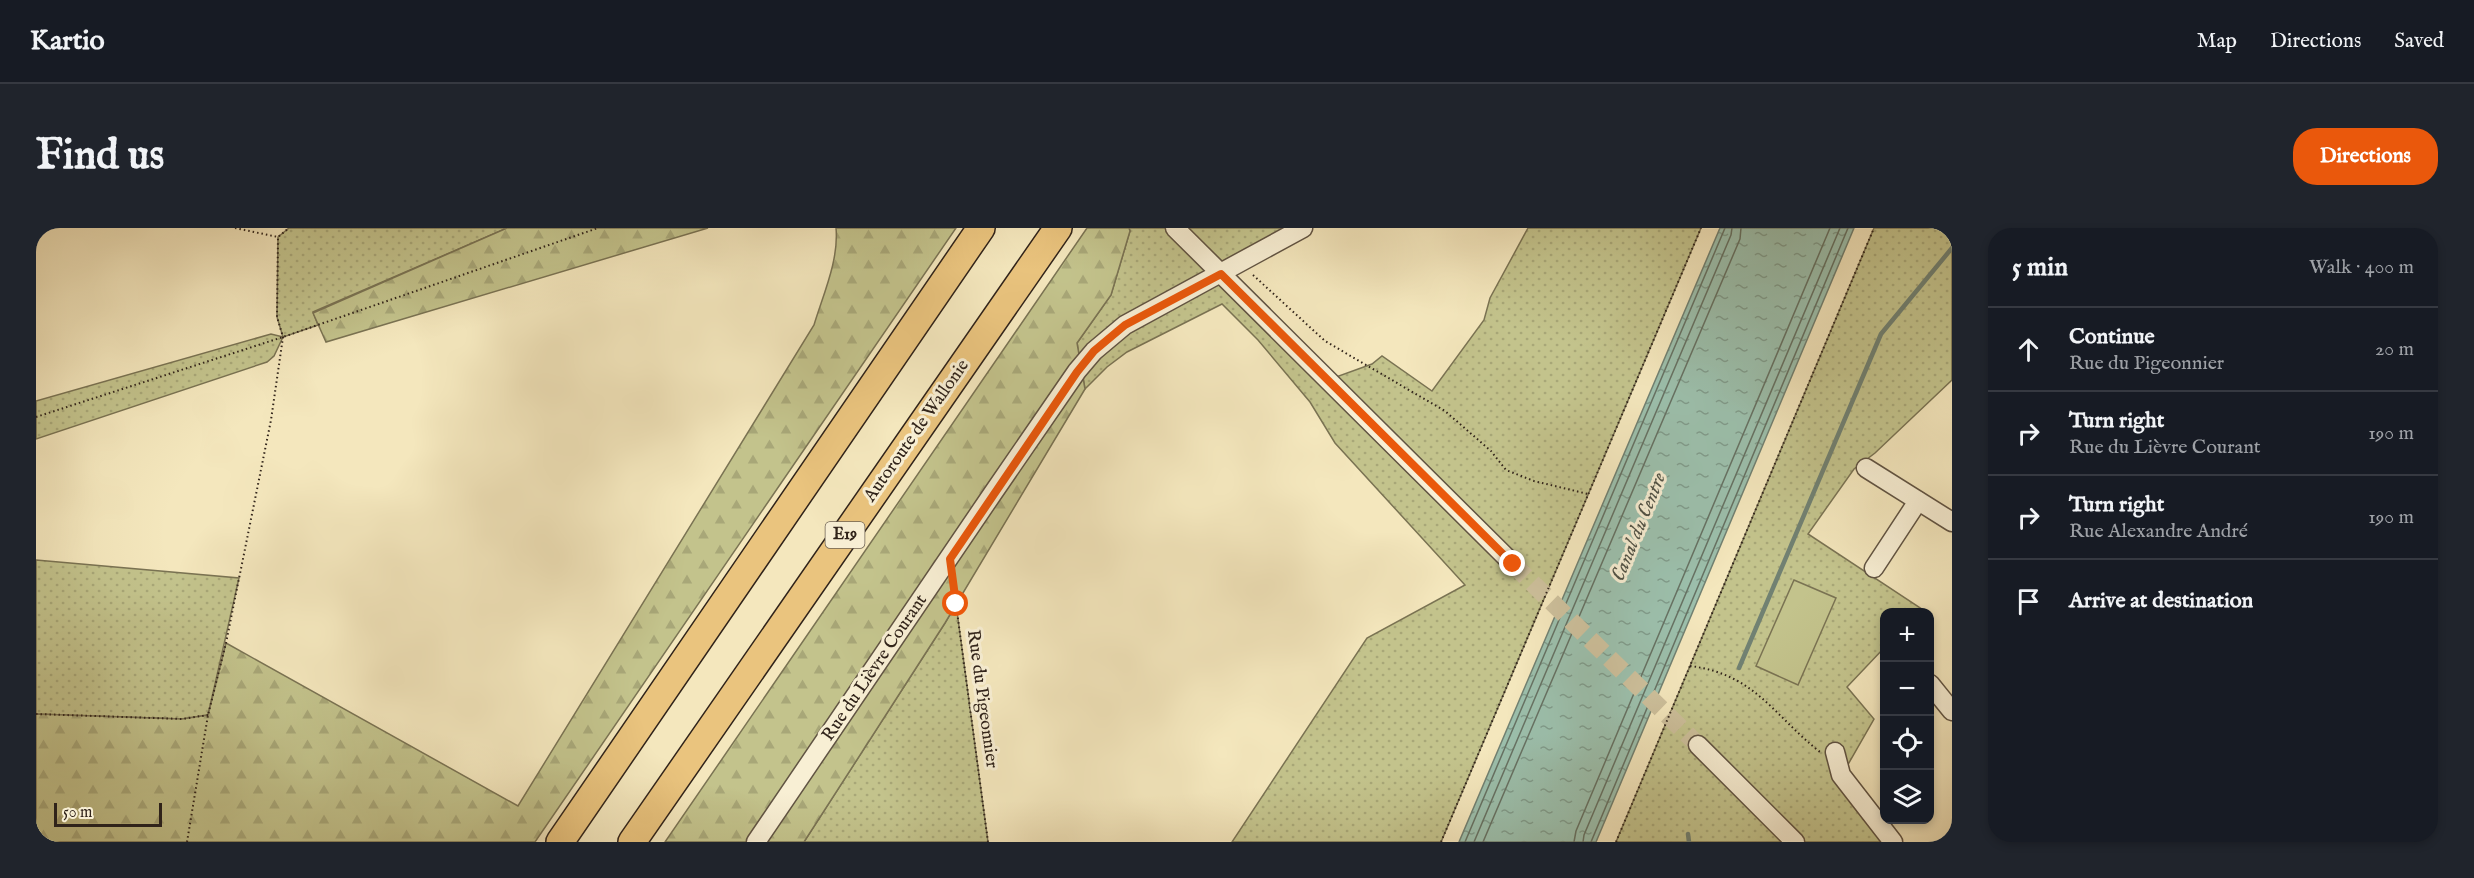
<!DOCTYPE html>
<meta charset="utf-8">
<style>
:root{--surface:#171b24;--page:#20242c;--text:#f1f3f6;--muted:#9ea1a6;--line:#363941;--accent:#ea580c}
body{margin:0;font-family:"IM FELL English",serif;background:var(--page);color:var(--text)}
.controls{position:absolute;right:18px;bottom:18px;display:grid;overflow:hidden;border-radius:12px;box-shadow:0 3px 9px #0003}
.controls button{width:54px;height:54px;display:grid;place-items:center;padding:0;border:0;border-bottom:2px solid var(--line);background:var(--surface);color:var(--text);font:30px sans-serif}
.scale{position:absolute;left:18px;bottom:15px;width:108px;box-sizing:border-box;padding-left:6px;border:3px solid #30231a;border-top:0;font-size:16px;line-height:21px;white-space:nowrap;color:#30231a;-webkit-text-stroke:4px #f8efd4;paint-order:stroke}
.stop{position:absolute;width:18px;height:18px;margin:-14px;border:4px solid #ea580c;border-radius:50%;background:#fff}
.stop.end{background:#ea580c;border-color:#fff;box-shadow:0 2px 6px #0008}
.list{margin:0;padding:0;list-style:none}
h2{display:flex;justify-content:space-between;align-items:center;height:78px;margin:0;padding:0 24px;font-size:26px}
h2 small{font-size:20px;font-weight:400;color:var(--muted)}
.list li{display:grid;grid-template-columns:39px 1fr auto;gap:18px;align-items:center;box-sizing:border-box;height:84px;padding:0 24px;border-top:2px solid var(--line)}
.list b{display:block;font-size:22px;white-space:nowrap}
.list p{margin:0;font-size:20px;white-space:nowrap;color:var(--muted)}
.list em{font-size:20px;font-style:normal;color:var(--muted)}
.icon{flex:none;width:33px;height:33px;fill:none;stroke:currentColor;stroke-width:2;stroke-linecap:round;stroke-linejoin:round}
.map{position:relative;flex:none;width:1916px;height:614px;overflow:hidden;border-radius:24px}
header{display:flex;align-items:center;gap:36px;box-sizing:border-box;height:84px;padding:0 30px;background:var(--surface);border-bottom:2px solid var(--line)}
header strong{font-size:28px}
nav{display:flex;gap:33px;margin-inline-start:auto;font-size:21px}
.intro{display:flex;align-items:center;justify-content:space-between;box-sizing:border-box;height:144px;padding:0 36px}
h1{margin:0;font-size:42px}
.button{padding:15px 27px;border-radius:24px;background:var(--accent);color:#fff;font-size:21px;font-weight:700}
main{display:flex;gap:36px;padding:0 36px}
aside{flex:1;background:var(--surface);border-radius:24px;box-shadow:0 3px 9px #0003}
.map>svg:first-child{display:block}
.grass{fill:url(#grass-dots);stroke:#7a7353;stroke-width:1.5}
.forest{fill:url(#forest-firs);stroke:#7a7353;stroke-width:1.5}
.green{fill:#c3c38c;stroke:#7a7353;stroke-width:1.5}
.water{fill:url(#water-ripples);stroke:#718172;stroke-width:1.5}
.lines{fill:none;stroke-linecap:round;stroke-linejoin:round}
.shore{stroke:#667264;stroke-width:1.5}
.stream{stroke:#718172;stroke-width:4.5}
.minor-tunnel{stroke:#cdc09c;stroke-width:18;stroke-dasharray:18 9;stroke-linecap:butt}
.minor-casing{stroke:#615443;stroke-width:21}
.highway-casing{stroke:#30231a;stroke-width:30}
.path{stroke:#30231a;stroke-width:2;stroke-dasharray:1.5 3;stroke-linecap:butt}
.minor{stroke:#f8efd4;stroke-width:18}
.highway{stroke:#eac47e;stroke-width:27}
.route{stroke:#ea580c;stroke-width:8}
.labels{text-anchor:middle;dominant-baseline:central;stroke-width:6;stroke-linejoin:round;paint-order:stroke}
.shield{fill:#f8efd4;stroke:#6c6052;stroke-width:1.5}
.shield-label{font-size:16px;font-weight:bold;fill:#30231a}
.street-label{font-size:18px;fill:#30231a;stroke:#f8efd4}
.water-label{font-size:20px;font-style:italic;fill:#505246;stroke:#f8efd4}
</style>
<header>
<strong>Kartio</strong>
<nav><a>Map</a><a>Directions</a><a>Saved</a></nav>
</header>
<div class="intro"><h1>Find us</h1><a class="button">Directions</a></div>
<main>
<div class="map">
<svg width="1916" height="614" viewBox="0 0 1916 614">
<defs>
<pattern id="grass-dots" width="8" height="8" patternUnits="userSpaceOnUse" patternTransform="scale(1.5)"><rect width="8" height="8" fill="#c3c38c"/><path d="M2 2h.1M6 6h.1" fill="none" stroke="#a8a778" stroke-width="1.8" stroke-linecap="round"/></pattern>
<pattern id="forest-firs" width="22" height="20" patternUnits="userSpaceOnUse" patternTransform="scale(1.5)"><rect width="22" height="20" fill="#c3c38c"/><path d="M5 1l3.5 6h-7zM16 11l3.5 6h-7z" fill="#a8a778"/></pattern>
<pattern id="water-ripples" width="26" height="14" patternUnits="userSpaceOnUse" patternTransform="scale(1.5)"><rect width="26" height="14" fill="#9cc0ad"/><path d="M2 4q2-2 4 0t4 0M15 11q2-2 4 0t4 0" fill="none" stroke="#809c8c"/></pattern>
</defs>
<rect width="100%" height="100%" fill="#f4e7bd"/>
<filter id="stains"><feTurbulence type="fractalNoise" baseFrequency=".00333" numOctaves="4"/><feColorMatrix values="0 0 0 0 .2 0 0 0 0 .09 0 0 0 0 .02 0 0 0 .5 -.17"/></filter>
<radialGradient id="worn" r=".72"><stop offset=".6" stop-color="#630" stop-opacity="0"/><stop offset="1" stop-color="#630" stop-opacity=".3"/></radialGradient>
<!-- grass -->
<g class="grass">
<path d="M 253,0 L 471,0 L 277,84 L 282,97 L 247,109 L 238,128 L 231,134 L 0,211 L 0,173 L 235,106 L 247,109 L 241,89 L 242,9 Z"/>
<path d="M 1093,0 L 1267,0 L 1186,46 L 1292,152 L 1336,136 L 1346,128 L 1396,163 L 1448,92 L 1454,70 L 1492,0 L 1665,0 L 1405,614 L 1196,614 L 1331,410 L 1429,357 L 1299,215 L 1274,174 L 1222,112 L 1186,76 L 1091,124 L 1071,139 L 1049,161 L 1041,115 L 1075,67 L 1094,3 Z"/>
<path d="M 1838,0 L 1916,0 L 1916,152 L 1839,225 L 1818,241 L 1772,306 L 1886,381 L 1883,384 L 1848,385 L 1848,420 L 1811,459 L 1838,491 L 1806,547 L 1857,614 L 1580,614 Z"/>
<path d="M 0,332 L 203,350 L 172,487 L 146,491 L 0,486 Z"/>
<path d="M 920,376 L 952,614 L 768,614 L 909,395 Z"/>
</g>
<!-- forest -->
<g class="forest">
<path d="M 471,0 L 672,0 L 290,114 L 277,85 Z"/>
<path d="M 800,0 L 920,0 L 499,614 L 0,614 L 0,486 L 146,491 L 172,487 L 190,415 L 482,578 L 778,97 C 787,67 803,32 800,0 Z"/>
<path d="M 1051,0 L 1093,0 L 1094,3 L 1075,67 L 1041,115 L 1049,161 L 909,395 L 768,614 L 629,614 Z"/>
</g>
<!-- green -->
<path class="green" d="M 1758,352 L 1800,370 L 1762,457 L 1720,438 Z"/>
<!-- water -->
<path class="water" d="M 1684,0 L 1818,0 L 1560,614 L 1423,614 Z"/>
<g class="lines">
<!-- shore -->
<g class="shore">
<path d="M 1429,614 L 1689,0"/>
<path d="M 1438,614 L 1695,7 L 1696,0"/>
<path d="M 1447,614 L 1704,11 L 1705,0"/>
<path d="M 1538,614 L 1540,603 L 1794,0"/>
<path d="M 1547,614 L 1548,607 L 1804,0"/>
<path d="M 1555,614 L 1812,0"/>
</g>
<!-- stream -->
<g class="stream">
<path d="M 1703,440 L 1845,106 L 1916,20"/>
<path d="M 1652,606 L 1653,614"/>
</g>
<!-- minor-tunnel -->
<path class="minor-tunnel" d="M 1477,336 L 1662,517"/>
<defs>
<g id="minor">
<path d="M 1139,0 L 1477,336"/>
<path d="M 1830,240 L 1916,294"/>
<path d="M 1838,340 L 1882,273"/>
<path d="M 1894,456 L 1916,483"/>
<path d="M 1662,517 L 1759,614"/>
<path d="M 1799,524 L 1805,547 L 1857,614"/>
<path d="M 720,614 L 957,265 L 1041,143 L 1058,123 L 1089,97 L 1267,0"/>
</g>
<g id="highway">
<path d="M 524,614 L 945,0"/>
<path d="M 596,614 L 1022,0"/>
</g>
</defs>
<!-- minor casing -->
<use href="#minor" class="minor-casing"/>
<!-- highway casing -->
<use href="#highway" class="highway-casing"/>
<!-- path -->
<g class="path">
<path d="M 199,0 L 242,9 L 253,0"/>
<path d="M 1217,47 L 1289,113 L 1409,183 L 1455,223 L 1470,242 L 1498,253 L 1552,266"/>
<path d="M 0,189 L 247,109 L 562,0"/>
<path d="M 917,354 L 952,614"/>
<path d="M 1654,438 C 1719,446 1737,487 1784,524"/>
<path d="M 0,486 L 146,491 L 172,487"/>
<path d="M 151,614 L 172,487 L 190,415 L 235,192 L 247,109 L 241,89 L 242,9"/>
<path d="M 1405,614 L 1665,0"/>
<path d="M 1580,614 L 1838,0"/>
</g>
<!-- minor -->
<use href="#minor" class="minor"/>
<!-- highway -->
<use href="#highway" class="highway"/>
</g>
<g class="lines">
<!-- route -->
<path class="route" d="M 920,376 L 914,331 L 1041,144 L 1058,123 L 1089,97 L 1185,46 L 1477,336"/>
</g>
<g class="labels">
<!-- shield labels -->
<rect class="shield" x="789.5" y="294" width="39" height="26" rx="4.5"/>
<g class="shield-label">
<text x="809" y="307">E19</text>
</g>
<!-- street labels -->
<g class="street-label">
<text transform="translate(881 203) rotate(-55)">Autoroute de Wallonie</text>
<text transform="translate(839 440) rotate(-56)">Rue du Lièvre Courant</text>
<text transform="translate(946 471) rotate(82)">Rue du Pigeonnier</text>
</g>
<!-- water labels -->
<g class="water-label">
<text transform="translate(1603 299) rotate(-68)">Canal du Centre</text>
</g>
</g>
<rect width="100%" height="100%" filter="url(#stains)"/>
<rect width="100%" height="100%" fill="url(#worn)"/>
</svg>
<div class="controls">
<button>+</button>
<button>−</button>
<button><svg class="icon" aria-label="locate" viewBox="0 0 24 24"><circle cx="12" cy="12" r="6"/><path d="M12 2v4M12 18v4M2 12h4M18 12h4"/></svg></button>
<button><svg class="icon" aria-label="layers" viewBox="0 0 24 24"><path d="M12 4l9 5-9 5-9-5zM3 14l9 5 9-5"/></svg></button>
</div>
<div class="scale">50 m</div>
<div class="stop" style="left:920px;top:376px"></div>
<div class="stop end" style="left:1477px;top:336px"></div>
</div>
<aside>
<h2>5 min<small>Walk · 400 m</small></h2>
<ul class="list">
<li><svg class="icon" aria-label="ahead" viewBox="0 0 24 24"><path d="M12 20V5M6 11l6-6 6 6"/></svg><div><b>Continue</b><p>Rue du Pigeonnier</p></div><em>20 m</em></li>
<li><svg class="icon" aria-label="right" viewBox="0 0 24 24"><path d="M7 20v-9h11M14 6l5 5-5 5"/></svg><div><b>Turn right</b><p>Rue du Lièvre Courant</p></div><em>190 m</em></li>
<li><svg class="icon" aria-label="right" viewBox="0 0 24 24"><path d="M7 20v-9h11M14 6l5 5-5 5"/></svg><div><b>Turn right</b><p>Rue Alexandre André</p></div><em>190 m</em></li>
<li><svg class="icon" aria-label="arrive" viewBox="0 0 24 24"><path d="M6 21V4h12l-3 4 3 4H6"/></svg><div><b>Arrive at destination</b></div></li>
</ul>
</aside>
</main>
